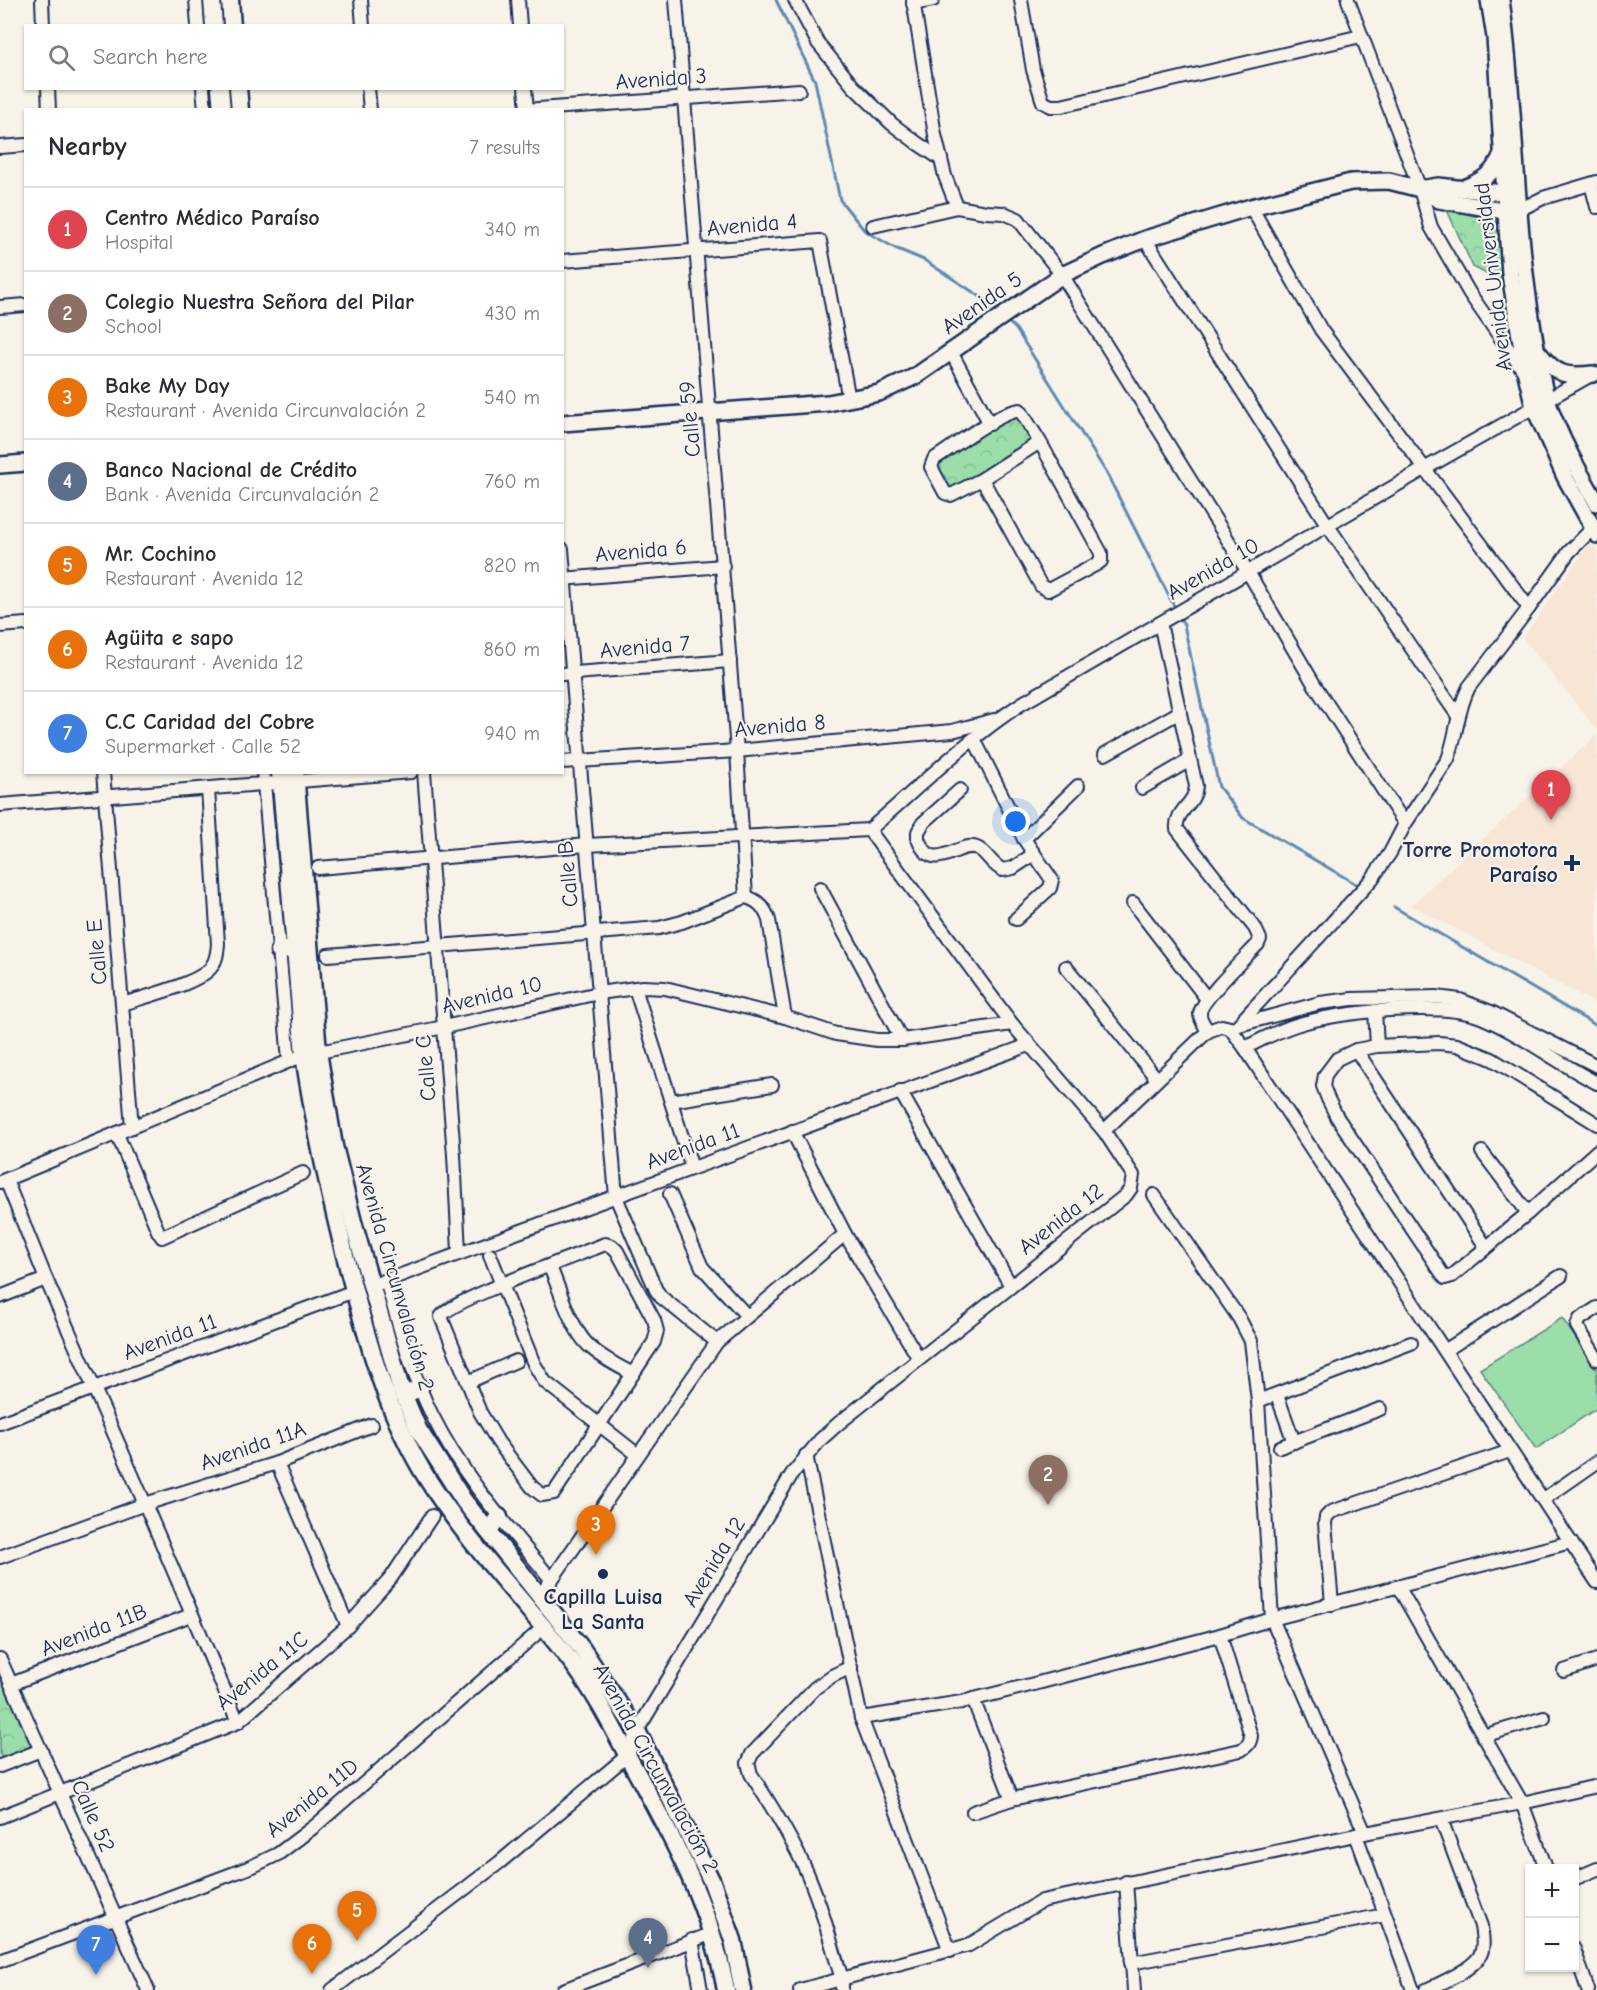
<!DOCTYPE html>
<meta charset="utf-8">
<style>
:root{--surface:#fff;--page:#f2f2f3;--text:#2b2b33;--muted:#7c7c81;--line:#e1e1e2;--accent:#1b2f5e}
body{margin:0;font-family:"Comic Neue",sans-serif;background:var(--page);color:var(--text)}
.controls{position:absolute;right:18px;bottom:18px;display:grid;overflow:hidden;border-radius:0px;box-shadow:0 2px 4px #0004}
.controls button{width:54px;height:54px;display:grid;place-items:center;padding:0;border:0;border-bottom:2px solid var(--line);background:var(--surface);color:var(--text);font:30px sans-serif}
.you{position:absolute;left:1016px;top:822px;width:21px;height:21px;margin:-15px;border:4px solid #fff;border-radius:50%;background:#1a73e8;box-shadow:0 0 0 9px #1a73e833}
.badge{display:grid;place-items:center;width:39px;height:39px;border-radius:50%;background:var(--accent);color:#fff;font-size:20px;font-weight:700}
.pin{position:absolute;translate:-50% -50px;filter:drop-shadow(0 2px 3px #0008)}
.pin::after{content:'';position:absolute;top:32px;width:21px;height:18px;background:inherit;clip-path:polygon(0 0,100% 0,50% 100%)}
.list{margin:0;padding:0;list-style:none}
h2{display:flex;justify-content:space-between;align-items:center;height:78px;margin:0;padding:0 24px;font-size:26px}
h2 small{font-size:20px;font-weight:400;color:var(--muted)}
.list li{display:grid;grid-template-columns:39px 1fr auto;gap:18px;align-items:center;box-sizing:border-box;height:84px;padding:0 24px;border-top:2px solid var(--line)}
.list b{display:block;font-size:22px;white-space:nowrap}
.list p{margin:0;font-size:20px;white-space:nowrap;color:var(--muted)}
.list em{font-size:20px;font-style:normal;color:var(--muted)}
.icon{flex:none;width:33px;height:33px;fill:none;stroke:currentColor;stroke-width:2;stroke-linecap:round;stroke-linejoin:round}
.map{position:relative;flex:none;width:1597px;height:1990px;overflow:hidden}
.search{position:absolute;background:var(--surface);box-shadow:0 2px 4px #0004;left:24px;top:24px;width:540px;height:66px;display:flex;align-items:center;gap:15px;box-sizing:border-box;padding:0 21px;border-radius:0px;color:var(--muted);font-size:22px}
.panel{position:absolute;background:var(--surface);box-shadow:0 2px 4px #0004;left:24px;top:108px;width:540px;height:666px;border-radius:0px}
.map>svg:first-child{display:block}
.built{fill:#f7e5d5}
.green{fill:#9bdeaa;stroke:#5b8684;stroke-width:1.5}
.park{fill:url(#park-crowns);stroke:#5b8684;stroke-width:1.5}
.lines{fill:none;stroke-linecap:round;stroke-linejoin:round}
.stream{stroke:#5f8ab3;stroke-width:3}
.minor-casing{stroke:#1b2f5e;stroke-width:16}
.tertiary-casing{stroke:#1b2f5e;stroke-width:20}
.secondary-casing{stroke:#1b2f5e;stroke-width:21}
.minor{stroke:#f7f3e8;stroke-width:12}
.tertiary{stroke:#f7f3e8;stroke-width:15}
.secondary{stroke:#f7f3e8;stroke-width:16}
.poi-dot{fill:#1b2f5e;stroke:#f7f3e8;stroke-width:2}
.labels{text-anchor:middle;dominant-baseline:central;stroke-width:4.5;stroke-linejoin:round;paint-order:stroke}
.street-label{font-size:22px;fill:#1b2f5e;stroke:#f7f3e8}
.poi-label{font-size:22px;font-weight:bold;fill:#1b2f5e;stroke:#f7f3e8;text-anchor:end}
</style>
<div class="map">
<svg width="1597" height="1990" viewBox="0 0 1597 1990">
<defs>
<pattern id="park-crowns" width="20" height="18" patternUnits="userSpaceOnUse" patternTransform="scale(1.5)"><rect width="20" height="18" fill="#9bdeaa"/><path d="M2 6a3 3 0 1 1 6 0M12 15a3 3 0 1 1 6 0" fill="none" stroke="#85bf95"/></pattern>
</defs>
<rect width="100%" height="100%" fill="#f7f3e8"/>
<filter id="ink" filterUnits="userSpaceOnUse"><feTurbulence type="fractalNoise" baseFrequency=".0167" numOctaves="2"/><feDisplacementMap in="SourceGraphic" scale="12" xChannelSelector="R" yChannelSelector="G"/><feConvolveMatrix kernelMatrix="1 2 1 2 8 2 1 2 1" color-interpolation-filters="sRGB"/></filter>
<g filter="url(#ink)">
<!-- built -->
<g class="built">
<path d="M 1590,543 L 1597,552 L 1597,730 L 1523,638 Z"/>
<path d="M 1597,735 L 1597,1004 L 1411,905 Z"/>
</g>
<!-- green -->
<path class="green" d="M 1562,1318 L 1597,1370 L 1597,1408 L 1536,1449 L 1480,1369 Z"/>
<!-- park -->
<g class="park">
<path d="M 1447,210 L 1499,221 L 1505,284 L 1473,267 Z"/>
<path d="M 1020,412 L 1036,440 L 951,492 L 936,463 Z"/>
<path d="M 0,1663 L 37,1749 L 3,1762 L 0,1754 Z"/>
</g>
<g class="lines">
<!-- stream -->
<g class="stream">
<path d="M 776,0 L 815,81 L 840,200 L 865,231 L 895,248 L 924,260 L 990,303 L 998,312"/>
<path d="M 1005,319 L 1016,329 L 1106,472 L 1176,610"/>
<path d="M 1179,616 L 1184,625 L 1219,787 L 1243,818 L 1356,884"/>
<path d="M 1394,907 L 1597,1026"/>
</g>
<defs>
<g id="minor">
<path d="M 42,0 L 43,26"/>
<path d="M 196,0 L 198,26"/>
<path d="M 361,0 L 363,26"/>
<path d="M 518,0 L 520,26"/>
<path d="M 676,0 L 737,751 L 746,897"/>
<path d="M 795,0 L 818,43 L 853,86 L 892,124 L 917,143 L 941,159"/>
<path d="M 913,0 L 935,135 L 945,176 L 957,207 L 986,212 L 1004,213 L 1018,219 L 1062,275 L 1248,572 L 1314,684 L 1405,824"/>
<path d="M 1021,0 L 1033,70 L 1043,102 L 1051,106 L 1061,106 L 1361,36"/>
<path d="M 1348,0 L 1420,189 L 1431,227 L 1470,294 L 1525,373"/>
<path d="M 913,4 L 933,0"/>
<path d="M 48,88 L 49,110"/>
<path d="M 203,88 L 205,110"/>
<path d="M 368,88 L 370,110"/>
<path d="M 525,88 L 527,110"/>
<path d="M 525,110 L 799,90"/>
<path d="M 0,147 L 26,145"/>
<path d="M 1591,184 L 1597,207"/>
<path d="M 1251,207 L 1321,330 L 1529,608"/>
<path d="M 1519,210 L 1543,198 L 1597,182"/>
<path d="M 873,226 L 957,207"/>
<path d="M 1145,239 L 1328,526 L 1458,716"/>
<path d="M 562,261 L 820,241 L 849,400"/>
<path d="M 0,307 L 26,305"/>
<path d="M 951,352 L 990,424"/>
<path d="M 982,479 L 1041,586 L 1048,590 L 1052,588 L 1097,564 L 1101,561 L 1101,553 L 1040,442 L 1020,410 C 998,413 954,446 934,459 L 931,467 L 945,493 L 951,495 L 982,479 L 1040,442"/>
<path d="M 562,549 L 616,1197 L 656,1290 L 661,1297 L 717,1342"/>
<path d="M 562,579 L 723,566"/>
<path d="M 1160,623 L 1196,786 C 1195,805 1175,810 1177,829 L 1255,928 L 1260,939 L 1258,944 C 1247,956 1199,1002 1200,1014 C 1200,1020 1205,1026 1208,1031"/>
<path d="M 0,626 L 26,624"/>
<path d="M 562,674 L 730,661"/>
<path d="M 974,739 L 1024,839 L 1052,880 L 1050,888 L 1016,919"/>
<path d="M 1105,754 L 1180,712"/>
<path d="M 562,762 L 737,751 L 952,731 L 994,720"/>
<path d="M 103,772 L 132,1127"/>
<path d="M 263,772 L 289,1060"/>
<path d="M 424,772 L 454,1155 L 459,1252"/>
<path d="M 1142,788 L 1190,760"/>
<path d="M 960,790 L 923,823 L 918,832 L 918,839 C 933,877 958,840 977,848 C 987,852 991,865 1003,870 L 1013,868 L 1034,854"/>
<path d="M 0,805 L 411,772"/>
<path d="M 869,830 C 919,787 966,740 1021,704 L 1426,468 L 1591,375"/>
<path d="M 1024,839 L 1078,786"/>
<path d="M 318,868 L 587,845 L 869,830"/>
<path d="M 820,888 L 902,1040"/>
<path d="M 1133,903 L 1207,999"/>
<path d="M 328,955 L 659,928 L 682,922 L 746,897 C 759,901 764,907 769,920 L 785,1017"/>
<path d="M 1066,967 L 1157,1079"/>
<path d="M 635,988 L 692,1168"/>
<path d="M 123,1004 C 143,997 202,983 212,966 C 217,959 217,952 218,944 L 208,789"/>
<path d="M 1375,1011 L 1377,1046"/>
<path d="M 1238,1025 L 1372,879 L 1390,853 L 1405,824 L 1448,759 C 1457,735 1457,710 1469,687 L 1529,608 L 1569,552 L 1593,528"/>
<path d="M 1239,1025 L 1320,1003 L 1352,999 L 1436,997 L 1460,1000 L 1491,1012 L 1597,1066"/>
<path d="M 1245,1048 C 1262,1039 1278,1031 1296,1025 C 1338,1012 1441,1001 1481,1017 C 1522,1034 1557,1063 1597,1083"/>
<path d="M 1356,1050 L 1486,1247"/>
<path d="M 900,1091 L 1011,1286"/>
<path d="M 671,1101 L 772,1085"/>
<path d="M 1597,1124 L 1492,1059 L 1457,1045 L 1439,1043 L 1377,1046 L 1356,1050 L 1337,1059 L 1325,1075 L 1323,1086 L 1328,1099 L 1337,1117 L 1445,1278 L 1452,1276 L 1528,1213 L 1597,1151"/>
<path d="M 792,1131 L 845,1234 L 919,1359"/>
<path d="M 1104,1131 L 1208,1031 L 1222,1026 L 1230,1028 L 1245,1048 L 1597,1582"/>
<path d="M 117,1134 L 158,1231 L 162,1237 L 303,1173"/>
<path d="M 1482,1152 L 1528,1213"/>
<path d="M 6,1180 L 46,1279 L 145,1504 L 238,1722"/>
<path d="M 0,1182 L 304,1055 L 444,1027 L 599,993 L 643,987 L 665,988 L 785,1017 L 836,1034 L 877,1040 L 902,1040 L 1012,1024"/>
<path d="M 670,1194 L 702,1267 L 747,1316"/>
<path d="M 1154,1195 L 1239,1318 L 1251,1341 L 1258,1401 L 1272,1619 L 1365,1833"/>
<path d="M 605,1244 L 612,1246 L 617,1251 L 654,1320 L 657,1331 L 654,1342 L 554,1493 L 542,1495 L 532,1487 L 498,1442 L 480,1412 L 441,1317 C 448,1301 581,1254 605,1244 Z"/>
<path d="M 490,1255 L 534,1364 L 545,1382 L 638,1455"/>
<path d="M 550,1267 C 560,1290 571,1329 589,1346 C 602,1358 618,1366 633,1374"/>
<path d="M 386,1280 C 399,1325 411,1373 432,1415 C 462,1476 508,1527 551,1579"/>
<path d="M 371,1286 L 1029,1045"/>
<path d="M 0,1297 L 46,1279"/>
<path d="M 1597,1308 L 1580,1319 L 1577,1326 L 1597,1359"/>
<path d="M 1446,1350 L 1561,1276"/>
<path d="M 468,1382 L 516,1361"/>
<path d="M 1277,1395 L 1294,1442"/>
<path d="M 1258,1401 L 1411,1343"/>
<path d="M 0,1423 L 354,1291"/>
<path d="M 1280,1447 L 1380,1409"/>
<path d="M 806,1455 L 861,1718 L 950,1951"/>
<path d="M 277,1463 L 348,1626"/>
<path d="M 1544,1499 L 1597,1462"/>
<path d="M 0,1557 L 145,1504 L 277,1463 L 372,1425"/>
<path d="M 1399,1588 L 1522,1803 L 1546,1868"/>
<path d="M 541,1595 L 717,1342 L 845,1234"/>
<path d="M 1332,1604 L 1325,1523 L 1326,1517 L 1331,1512 L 1510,1451"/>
<path d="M 0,1659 L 148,1990"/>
<path d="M 1564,1671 L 1597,1660"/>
<path d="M 11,1684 L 191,1615"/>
<path d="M 973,1699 L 1012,1799"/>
<path d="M 861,1718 L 962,1702 L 1034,1684 L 1220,1635 L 1272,1619 L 1571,1542"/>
<path d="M 1483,1736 L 1544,1718"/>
<path d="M 0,1766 L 41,1750"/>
<path d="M 973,1812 L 1012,1799 L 1241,1750 C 1247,1746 1250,1744 1251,1736 L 1220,1635"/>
<path d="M 0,1817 L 238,1722 L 348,1626 L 391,1578 L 432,1516"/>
<path d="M 1356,1835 L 1413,1990"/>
<path d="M 1574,1879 L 1597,1869"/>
<path d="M 1126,1882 L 1134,1990"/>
<path d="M 692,1940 L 701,1990"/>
<path d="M 1574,1949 L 1588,1990"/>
<path d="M 0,1961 L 253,1866 L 278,1854 L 315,1826 L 543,1628"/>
<path d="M 1131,1963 L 1385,1915"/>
<path d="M 332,1990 L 500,1862 L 628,1755 L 637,1731 L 792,1474 L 820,1440 L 839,1423 L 1126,1195 L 1131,1188 L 1133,1175 L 1104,1131 L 1012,1024 L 869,830"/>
<path d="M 563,1990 L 713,1933"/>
<path d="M 800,1990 L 969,1945 L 1042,1901 L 1365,1833 L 1522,1803 L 1597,1786"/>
<path d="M 842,1990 L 842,1979 C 830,1941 821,1902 804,1866 C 789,1834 770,1804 751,1774 L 748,1763 L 752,1754 L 815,1688 L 832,1676 L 851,1667"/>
<path d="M 1426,1990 C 1442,1983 1479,1967 1482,1950 C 1484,1942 1482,1934 1481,1926 L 1441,1819"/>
</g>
<g id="tertiary">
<path d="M 1489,0 L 1495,37 L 1510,274 L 1526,374 L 1534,407 L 1565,477 L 1597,535"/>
<path d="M 1501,0 C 1516,107 1514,216 1532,323 C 1536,348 1540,375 1547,400 C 1559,436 1578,470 1597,503"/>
<path d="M 1464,188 C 1484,180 1493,174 1502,154"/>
<path d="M 1420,189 L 1438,186 L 1512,194"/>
<path d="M 1539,353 C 1556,375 1566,377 1593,374"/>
<path d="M 562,423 L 828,403 L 879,393 L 916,376 L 1062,275 L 1103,256 L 1145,239 L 1251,207 L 1351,182 L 1389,181 L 1420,189 L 1439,200 L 1505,211 L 1519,210"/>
<path d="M 0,465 L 26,463"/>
</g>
<g id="secondary">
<path d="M 212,0 L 214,26"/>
<path d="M 230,0 L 232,26"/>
<path d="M 220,88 L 222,110"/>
<path d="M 238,88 L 240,110"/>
<path d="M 280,772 L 304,1055 C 315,1129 331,1202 350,1275 C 369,1346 388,1417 428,1480 C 470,1546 526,1603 574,1665 C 597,1696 614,1730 632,1764 C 673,1839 710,1905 726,1990"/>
<path d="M 295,772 L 318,1052 L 334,1146 L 353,1222 L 401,1389 L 418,1429 L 464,1501 L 582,1649 L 637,1731 L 712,1882 L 733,1940 L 743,1990"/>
<path d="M 279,951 L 294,949"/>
<path d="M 404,1395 L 420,1388"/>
<path d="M 488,1531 L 499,1517"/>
</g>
</defs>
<!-- minor casing -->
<use href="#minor" class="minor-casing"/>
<!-- tertiary casing -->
<use href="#tertiary" class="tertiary-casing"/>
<!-- secondary casing -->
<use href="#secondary" class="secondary-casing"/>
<!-- minor -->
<use href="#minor" class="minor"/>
<!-- tertiary -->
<use href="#tertiary" class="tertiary"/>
<!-- secondary -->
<use href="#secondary" class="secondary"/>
</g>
</g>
<!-- markers -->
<g class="poi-dot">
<path d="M1569 854h6v6h6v6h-6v6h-6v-6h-6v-6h6z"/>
<circle cx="603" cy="1574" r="6"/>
</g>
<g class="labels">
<!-- street labels -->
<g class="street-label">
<text transform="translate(661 79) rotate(-4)">Avenida 3</text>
<text transform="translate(752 225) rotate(-5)">Avenida 4</text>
<text transform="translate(1493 277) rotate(-97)">Avenida Universidad</text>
<text transform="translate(982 303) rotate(-35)">Avenida 5</text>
<text transform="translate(690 419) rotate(-95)">Calle 59</text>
<text transform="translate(641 551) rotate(-5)">Avenida 6</text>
<text transform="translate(1213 569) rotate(-30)">Avenida 10</text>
<text transform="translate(645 647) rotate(-5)">Avenida 7</text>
<text transform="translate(780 726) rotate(-5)">Avenida 8</text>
<text transform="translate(568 874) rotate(-95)">Calle B</text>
<text transform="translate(97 952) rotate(-95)">Calle E</text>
<text transform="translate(492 995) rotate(-13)">Avenida 10</text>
<text transform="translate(426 1068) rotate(-95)">Calle C</text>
<text transform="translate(693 1146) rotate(-20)">Avenida 11</text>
<text transform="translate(1061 1219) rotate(-38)">Avenida 12</text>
<text transform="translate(395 1277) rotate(74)">Avenida Circunvalación 2</text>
<text transform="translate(170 1337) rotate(-20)">Avenida 11</text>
<text transform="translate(253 1446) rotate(-19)">Avenida 11A</text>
<text transform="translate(714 1562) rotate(-59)">Avenida 12</text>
<text transform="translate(94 1630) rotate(-21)">Avenida 11B</text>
<text transform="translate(262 1671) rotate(-39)">Avenida 11C</text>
<text transform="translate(656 1768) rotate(61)">Avenida Circunvalación 2</text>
<text transform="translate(312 1798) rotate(-39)">Avenida 11D</text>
<text transform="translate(93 1816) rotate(66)">Calle 52</text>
</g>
<!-- poi labels -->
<g class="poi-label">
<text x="1558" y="850">Torre Promotora<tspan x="1558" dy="25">Paraíso</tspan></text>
<text x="603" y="1597" text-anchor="middle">Capilla Luisa<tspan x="603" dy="25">La Santa</tspan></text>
</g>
</g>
</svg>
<div class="controls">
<button>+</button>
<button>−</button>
</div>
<div class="you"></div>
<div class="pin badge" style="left:1551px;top:820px;background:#e0444e">1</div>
<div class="pin badge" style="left:1048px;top:1505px;background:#8d6e63">2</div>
<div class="pin badge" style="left:596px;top:1555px;background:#e8710a">3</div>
<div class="pin badge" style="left:648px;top:1968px;background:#5c6f8a">4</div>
<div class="pin badge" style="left:357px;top:1941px;background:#e8710a">5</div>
<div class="pin badge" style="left:312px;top:1974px;background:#e8710a">6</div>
<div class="pin badge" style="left:96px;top:1975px;background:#3f7fe0">7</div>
<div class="search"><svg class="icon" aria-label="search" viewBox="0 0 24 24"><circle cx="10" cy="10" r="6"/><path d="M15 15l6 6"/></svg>Search here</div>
<section class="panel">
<h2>Nearby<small>7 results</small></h2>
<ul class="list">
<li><span class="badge" style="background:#e0444e">1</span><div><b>Centro Médico Paraíso</b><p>Hospital</p></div><em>340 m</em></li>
<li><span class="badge" style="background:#8d6e63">2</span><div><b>Colegio Nuestra Señora del Pilar</b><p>School</p></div><em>430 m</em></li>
<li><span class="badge" style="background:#e8710a">3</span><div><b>Bake My Day</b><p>Restaurant · Avenida Circunvalación 2</p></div><em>540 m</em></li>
<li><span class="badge" style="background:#5c6f8a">4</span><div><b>Banco Nacional de Crédito</b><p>Bank · Avenida Circunvalación 2</p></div><em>760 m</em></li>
<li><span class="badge" style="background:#e8710a">5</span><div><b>Mr. Cochino</b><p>Restaurant · Avenida 12</p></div><em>820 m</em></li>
<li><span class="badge" style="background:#e8710a">6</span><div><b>Agüita e sapo</b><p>Restaurant · Avenida 12</p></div><em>860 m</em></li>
<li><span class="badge" style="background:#3f7fe0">7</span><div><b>C.C Caridad del Cobre</b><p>Supermarket · Calle 52</p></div><em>940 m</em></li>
</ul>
</section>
</div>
